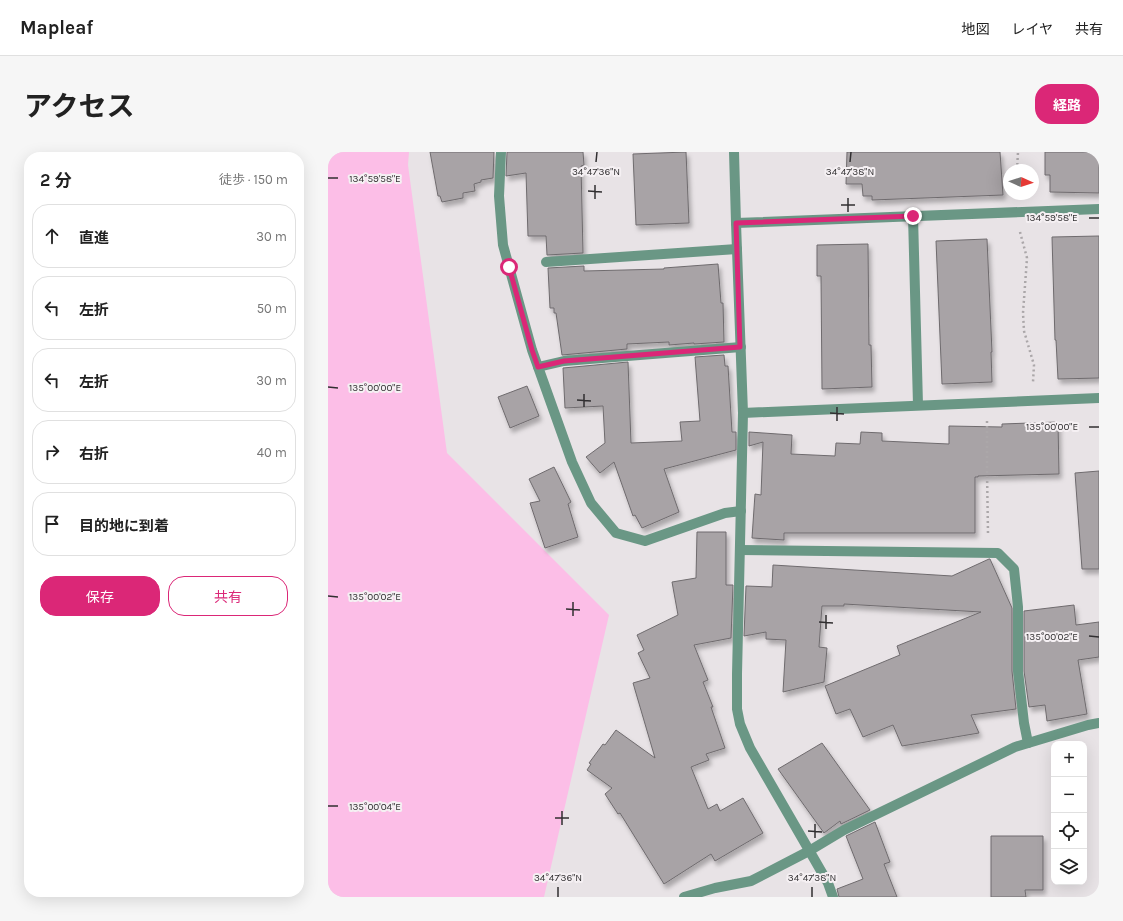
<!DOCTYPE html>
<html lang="ja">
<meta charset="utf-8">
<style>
:root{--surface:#fff;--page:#f6f6f6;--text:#222;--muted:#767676;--line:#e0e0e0;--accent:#db2777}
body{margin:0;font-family:Karla,"Noto Sans JP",sans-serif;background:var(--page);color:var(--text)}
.controls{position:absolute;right:12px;bottom:12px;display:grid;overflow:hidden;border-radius:8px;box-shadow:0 4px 16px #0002}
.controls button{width:36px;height:36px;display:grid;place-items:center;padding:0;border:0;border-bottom:1px solid var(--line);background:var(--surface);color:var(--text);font:20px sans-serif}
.compass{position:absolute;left:675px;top:12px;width:36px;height:36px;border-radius:50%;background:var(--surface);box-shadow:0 4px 16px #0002;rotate:93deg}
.stop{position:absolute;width:12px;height:12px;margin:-9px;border:3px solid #db2777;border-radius:50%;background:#fff}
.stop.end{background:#db2777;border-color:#fff;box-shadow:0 1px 4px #0008}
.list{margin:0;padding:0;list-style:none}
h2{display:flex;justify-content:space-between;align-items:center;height:52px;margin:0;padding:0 16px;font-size:17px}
h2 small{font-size:13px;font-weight:400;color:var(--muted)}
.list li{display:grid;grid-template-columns:26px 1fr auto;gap:12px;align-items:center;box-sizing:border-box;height:64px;margin:0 8px 8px;padding:0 8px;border:1px solid var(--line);border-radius:16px}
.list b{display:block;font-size:15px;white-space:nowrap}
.list em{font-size:13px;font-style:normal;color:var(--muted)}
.actions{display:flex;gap:8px;padding:12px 16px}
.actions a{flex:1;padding:9px 0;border:1px solid var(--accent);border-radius:16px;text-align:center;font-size:14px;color:var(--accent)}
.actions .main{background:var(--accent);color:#fff}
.icon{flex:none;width:22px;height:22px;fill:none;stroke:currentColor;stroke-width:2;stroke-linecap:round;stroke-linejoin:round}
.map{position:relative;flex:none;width:771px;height:745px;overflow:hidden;border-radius:16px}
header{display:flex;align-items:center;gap:24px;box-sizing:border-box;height:56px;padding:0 20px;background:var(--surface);border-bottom:1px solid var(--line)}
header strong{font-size:19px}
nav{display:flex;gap:22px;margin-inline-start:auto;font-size:14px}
.intro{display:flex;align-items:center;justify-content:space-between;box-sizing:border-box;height:96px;padding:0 24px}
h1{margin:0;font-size:28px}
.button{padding:10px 18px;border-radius:16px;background:var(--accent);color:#fff;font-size:14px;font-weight:700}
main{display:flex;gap:24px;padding:0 24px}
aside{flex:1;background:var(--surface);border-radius:16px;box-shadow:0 4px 16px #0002}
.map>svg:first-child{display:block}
.green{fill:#fcbee7}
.building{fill:#a8a3a6;stroke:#6f6b6e;filter:url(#shadow)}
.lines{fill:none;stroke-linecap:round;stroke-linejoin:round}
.path{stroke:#aba7a9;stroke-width:2.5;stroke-dasharray:2 3;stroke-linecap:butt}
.minor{stroke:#6a9785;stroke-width:10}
.route{stroke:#db2777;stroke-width:5}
.ticks{fill:none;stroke:#312f31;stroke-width:1.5}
.ticks-label{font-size:10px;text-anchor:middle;fill:#312f31;stroke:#f5f0f3;stroke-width:4;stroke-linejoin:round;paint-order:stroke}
</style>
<header>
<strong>Mapleaf</strong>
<nav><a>地図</a><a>レイヤ</a><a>共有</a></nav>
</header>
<div class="intro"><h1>アクセス</h1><a class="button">経路</a></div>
<main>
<aside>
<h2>2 分<small>徒歩 · 150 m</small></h2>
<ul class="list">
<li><svg class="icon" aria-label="ahead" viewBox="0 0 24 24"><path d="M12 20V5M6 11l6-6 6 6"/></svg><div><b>直進</b></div><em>30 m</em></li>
<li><svg class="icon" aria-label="left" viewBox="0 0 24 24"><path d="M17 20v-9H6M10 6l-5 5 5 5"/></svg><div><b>左折</b></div><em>50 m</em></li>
<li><svg class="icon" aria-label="left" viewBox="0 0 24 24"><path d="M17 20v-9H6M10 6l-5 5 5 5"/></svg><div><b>左折</b></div><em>30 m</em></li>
<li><svg class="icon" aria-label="right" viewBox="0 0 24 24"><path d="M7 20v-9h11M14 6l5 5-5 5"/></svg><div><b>右折</b></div><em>40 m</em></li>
<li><svg class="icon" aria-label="arrive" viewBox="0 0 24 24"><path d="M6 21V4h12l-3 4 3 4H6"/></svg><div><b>目的地に到着</b></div></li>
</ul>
<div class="actions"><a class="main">保存</a><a>共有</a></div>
</aside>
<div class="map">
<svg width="771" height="745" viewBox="0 0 771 745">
<defs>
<filter id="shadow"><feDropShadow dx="2.5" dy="4.5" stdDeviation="2" flood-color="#0004"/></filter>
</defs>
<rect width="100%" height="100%" fill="#e8e3e6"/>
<!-- green -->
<path class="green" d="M 0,0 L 81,0 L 80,13 L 119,301 L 281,463 L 216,745 L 0,745 Z"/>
<!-- building -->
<g class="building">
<path d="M 102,0 L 166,0 L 165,26 L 153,28 L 153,30 L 146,32 L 147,39 L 135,41 L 135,46 L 114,50 L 112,44 L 110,44 Z"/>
<path d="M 179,0 L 255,0 L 256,13 L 253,14 L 255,101 L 219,103 L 218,84 L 200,84 L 198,21 L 178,24 Z"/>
<path d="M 358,0 L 361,71 L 308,73 L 305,2 Z"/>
<path d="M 519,0 L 672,0 L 675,43 L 544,48 L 544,44 L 535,44 L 534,32 L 518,32 Z"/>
<path d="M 717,0 L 771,0 L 771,41 L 722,40 L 722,23 L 717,23 Z"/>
<path d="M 771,84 L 771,226 L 730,227 L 728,188 L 727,188 L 724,85 Z"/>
<path d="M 659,87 L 664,200 L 663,200 L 664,230 L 614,232 L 608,89 Z"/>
<path d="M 540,92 L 541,193 L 543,193 L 544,235 L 494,237 L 493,124 L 489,124 L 489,93 Z"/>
<path d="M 390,112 L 393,151 L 395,151 L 396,190 L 366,192 L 366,191 L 341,193 L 341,190 L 299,192 L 299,197 L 234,203 L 228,161 L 226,161 L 226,156 L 222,156 L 220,116 L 256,114 L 256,119 L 336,117 L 336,116 Z"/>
<path d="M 396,203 L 397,214 L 400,214 L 404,280 L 408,280 L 408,298 L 336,317 L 351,360 L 314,376 L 307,363 L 305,364 L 286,310 L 272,321 L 258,305 L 277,291 L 275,254 L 237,256 L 235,216 L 300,210 L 303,291 L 354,289 L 352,270 L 372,269 L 367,205 Z"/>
<path d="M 199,234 L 211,264 L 182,276 L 170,245 Z"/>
<path d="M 730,270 L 731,322 L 650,324 L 650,325 L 647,325 L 647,381 L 456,381 L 456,388 L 424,386 L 427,342 L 433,343 L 435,290 L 421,294 L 421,280 L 464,283 L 463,302 L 507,304 L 508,291 L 532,292 L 533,280 L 554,281 L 554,289 L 621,292 L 621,274 L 674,275 L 674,272 Z"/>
<path d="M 226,315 L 243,350 L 240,352 L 250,385 L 217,396 L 202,351 L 212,349 L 201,327 Z"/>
<path d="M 771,319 L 771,417 L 754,417 L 747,321 Z"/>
<path d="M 369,380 L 398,380 L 398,433 L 405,433 L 403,486 L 366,493 L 380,528 L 375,530 L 385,555 L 383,555 L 397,596 L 378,602 L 381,608 L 363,615 L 380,657 L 389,652 L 392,659 L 415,646 L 435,681 L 387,709 L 383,702 L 336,732 L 292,661 L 290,662 L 277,642 L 284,636 L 259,618 L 263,612 L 261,611 L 275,592 L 277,593 L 288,578 L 327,606 L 305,531 L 322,526 L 310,501 L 316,498 L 309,483 L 350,463 L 344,430 L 368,426 Z"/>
<path d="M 661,407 L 662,407 L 684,456 L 684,519 L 688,557 L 643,563 L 651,581 L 574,594 L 565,573 L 535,585 L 522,557 L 508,562 L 497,534 L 572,503 L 569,494 L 653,460 L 516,452 L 516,454 L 494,454 L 491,495 L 499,496 L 496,530 L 455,540 L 458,488 L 438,487 L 438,480 L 416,484 L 418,434 L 444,435 L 445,413 L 624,424 Z"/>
<path d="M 746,453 L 748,473 L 771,470 L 771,505 L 750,508 L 759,562 L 719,569 L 717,553 L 701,555 L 696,519 L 696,459 Z"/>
<path d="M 494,591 L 542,658 L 513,672 L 512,669 L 496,681 L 450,617 Z"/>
<path d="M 547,670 L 562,710 L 556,712 L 569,745 L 511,745 L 509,737 L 535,727 L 518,684 Z"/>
<path d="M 663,684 L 715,684 L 715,738 L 697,738 L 698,745 L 663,745 Z"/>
</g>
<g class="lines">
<!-- path -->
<g class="path">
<path d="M 689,18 L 690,0"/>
<path d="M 692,80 L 699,106 L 695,161 L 696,179 L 706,213 L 705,230"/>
<path d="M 659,269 L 659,319 L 660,382"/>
</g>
<!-- minor -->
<g class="minor">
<path d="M 173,0 L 171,44 L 175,93 L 204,198 L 244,310 L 263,351 L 288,381 L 317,389 L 397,361 L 413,359"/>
<path d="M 406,0 L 408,71 L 415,261 L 409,522 L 409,557 L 412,572 L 422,596 L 500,731 L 505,745"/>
<path d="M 585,64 L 590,253"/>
<path d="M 408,71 L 771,57"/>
<path d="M 218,110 L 409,97"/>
<path d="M 210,215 L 236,209 L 413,195"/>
<path d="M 415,261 L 771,246"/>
<path d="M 412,398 L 670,401 L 686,417 L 690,455 L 690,519 L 696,571 L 700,591"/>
<path d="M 356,745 L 387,736 L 423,729 L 481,699 L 516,678 L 687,595 L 760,573 L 771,571"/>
</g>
</g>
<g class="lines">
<!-- route -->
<path class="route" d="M 181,115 L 204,198 L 210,215 L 236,209 L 412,195 L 408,71 L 585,64"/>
</g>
<!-- ticks -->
<path class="ticks" d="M 268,10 L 269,0M 522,10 L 523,0M 0,26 L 10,26M 260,39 L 274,40M 267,47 L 267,33M 513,53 L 527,53M 520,60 L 520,46M 761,66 L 771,66M 0,235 L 10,236M 249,248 L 263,249M 256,255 L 256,242M 502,261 L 516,262M 509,269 L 509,255M 761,275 L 771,275M 0,444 L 10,445M 238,457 L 252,458M 245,464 L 245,450M 491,470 L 505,471M 498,477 L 498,463M 761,484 L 771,485M 0,654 L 10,654M 227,666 L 241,666M 234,673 L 234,659M 480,679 L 494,680M 487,686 L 487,672M 230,745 L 230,735M 484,745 L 484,735"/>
<g class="ticks-label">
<text x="268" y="23">34°47'36"N</text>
<text x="522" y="23">34°47'38"N</text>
<text x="47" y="30">134°59'58"E</text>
<text x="724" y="69">134°59'58"E</text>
<text x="47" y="239">135°00'00"E</text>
<text x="724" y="278">135°00'00"E</text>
<text x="47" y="448">135°00'02"E</text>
<text x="724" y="488">135°00'02"E</text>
<text x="47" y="658">135°00'04"E</text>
<text x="230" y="729">34°47'36"N</text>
<text x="484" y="729">34°47'38"N</text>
</g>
</svg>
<div class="controls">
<button>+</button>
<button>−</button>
<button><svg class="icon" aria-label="locate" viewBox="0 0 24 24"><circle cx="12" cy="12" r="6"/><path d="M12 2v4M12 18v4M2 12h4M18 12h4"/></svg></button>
<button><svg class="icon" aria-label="layers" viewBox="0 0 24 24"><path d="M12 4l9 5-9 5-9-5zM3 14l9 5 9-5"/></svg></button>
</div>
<svg class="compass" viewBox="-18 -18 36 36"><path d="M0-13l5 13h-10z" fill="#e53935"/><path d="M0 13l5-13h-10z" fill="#767676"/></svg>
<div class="stop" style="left:181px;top:115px"></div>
<div class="stop end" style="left:585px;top:64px"></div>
</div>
</main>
